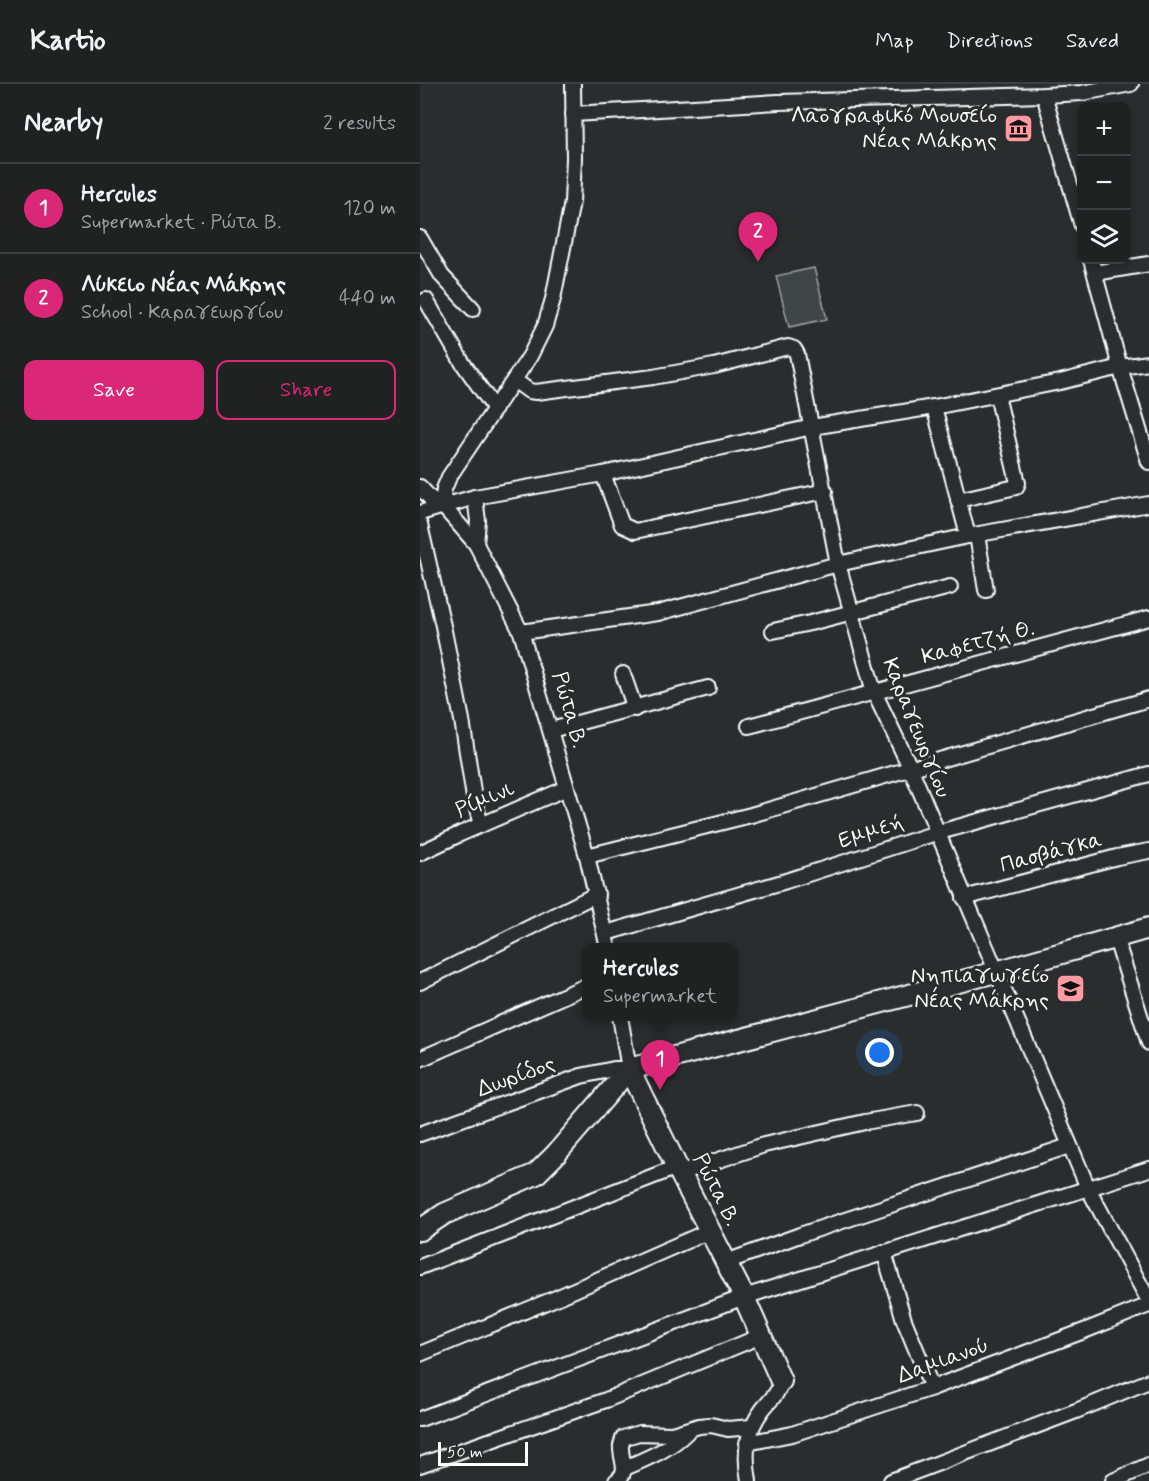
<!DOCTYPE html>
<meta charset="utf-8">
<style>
:root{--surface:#202222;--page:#282a2a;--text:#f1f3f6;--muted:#a2a4a5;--line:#3d3f40;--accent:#db2777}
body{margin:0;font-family:Mynerve,sans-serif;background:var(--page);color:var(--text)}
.controls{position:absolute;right:18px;top:18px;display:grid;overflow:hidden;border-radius:12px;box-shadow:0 3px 9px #0003}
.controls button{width:54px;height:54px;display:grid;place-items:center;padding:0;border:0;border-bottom:2px solid var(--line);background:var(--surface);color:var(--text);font:30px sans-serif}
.scale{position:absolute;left:18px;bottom:15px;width:90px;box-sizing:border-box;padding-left:6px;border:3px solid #fff;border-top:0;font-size:16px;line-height:21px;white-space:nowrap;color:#fff;-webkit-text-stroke:4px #2a2d2e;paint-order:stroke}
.you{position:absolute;left:460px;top:969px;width:21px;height:21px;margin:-15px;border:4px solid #fff;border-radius:50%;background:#1a73e8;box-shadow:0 0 0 9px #1a73e833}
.badge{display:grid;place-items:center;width:39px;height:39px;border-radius:50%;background:var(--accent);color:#fff;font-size:20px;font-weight:700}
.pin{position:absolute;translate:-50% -50px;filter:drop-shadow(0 2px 3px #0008)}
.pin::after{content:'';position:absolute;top:32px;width:21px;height:18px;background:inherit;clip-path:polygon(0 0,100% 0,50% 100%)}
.popup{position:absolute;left:162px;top:859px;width:156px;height:78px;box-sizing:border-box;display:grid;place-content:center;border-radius:12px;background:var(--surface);filter:drop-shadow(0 2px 4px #0005);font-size:20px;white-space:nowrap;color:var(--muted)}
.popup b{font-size:22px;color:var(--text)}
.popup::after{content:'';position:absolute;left:50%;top:100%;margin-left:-12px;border:12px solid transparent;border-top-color:var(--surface)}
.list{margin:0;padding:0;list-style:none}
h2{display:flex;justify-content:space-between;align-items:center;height:78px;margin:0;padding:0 24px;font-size:26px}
h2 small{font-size:20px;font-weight:400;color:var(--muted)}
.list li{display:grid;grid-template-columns:39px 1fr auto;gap:18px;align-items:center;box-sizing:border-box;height:90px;padding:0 24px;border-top:2px solid var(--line)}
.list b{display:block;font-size:22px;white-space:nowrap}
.list p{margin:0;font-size:20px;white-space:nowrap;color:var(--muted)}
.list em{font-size:20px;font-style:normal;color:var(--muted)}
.actions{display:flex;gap:12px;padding:18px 24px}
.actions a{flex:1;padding:14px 0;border:2px solid var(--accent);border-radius:12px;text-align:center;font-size:21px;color:var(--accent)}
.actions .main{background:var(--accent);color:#fff}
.icon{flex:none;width:33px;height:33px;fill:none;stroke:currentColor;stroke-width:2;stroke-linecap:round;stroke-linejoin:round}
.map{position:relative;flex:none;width:729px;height:1397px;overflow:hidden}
header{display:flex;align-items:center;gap:36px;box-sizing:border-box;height:84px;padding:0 30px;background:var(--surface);border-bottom:2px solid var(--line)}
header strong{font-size:28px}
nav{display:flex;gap:33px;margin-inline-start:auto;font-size:21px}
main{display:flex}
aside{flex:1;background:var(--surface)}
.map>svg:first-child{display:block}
.green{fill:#414445;stroke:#a0a2a2;stroke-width:1.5}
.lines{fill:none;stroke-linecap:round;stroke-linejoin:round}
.street-casing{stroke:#fff;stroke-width:18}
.secondary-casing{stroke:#fff;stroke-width:24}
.street{stroke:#2a2d2e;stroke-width:14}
.secondary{stroke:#2a2d2e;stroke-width:20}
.labels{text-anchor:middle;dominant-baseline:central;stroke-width:6;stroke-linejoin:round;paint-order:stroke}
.poi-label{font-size:22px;fill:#fff;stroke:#2a2d2e;text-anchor:end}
.street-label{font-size:22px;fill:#fff;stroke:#2a2d2e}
</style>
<header>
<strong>Kartio</strong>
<nav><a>Map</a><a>Directions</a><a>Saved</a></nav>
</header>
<main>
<aside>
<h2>Nearby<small>2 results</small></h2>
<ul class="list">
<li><span class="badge">1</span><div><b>Hercules</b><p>Supermarket · Ρώτα Β.</p></div><em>120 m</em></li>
<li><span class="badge">2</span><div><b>Λύκειο Νέας Μάκρης</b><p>School · Καραγεωργίου</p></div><em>440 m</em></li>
</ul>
<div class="actions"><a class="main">Save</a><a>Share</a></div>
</aside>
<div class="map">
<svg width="729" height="1397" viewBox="0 0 729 1397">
<rect width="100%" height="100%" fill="#2a2d2e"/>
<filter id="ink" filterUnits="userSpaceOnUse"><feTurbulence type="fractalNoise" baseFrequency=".0167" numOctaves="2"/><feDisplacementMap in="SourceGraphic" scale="12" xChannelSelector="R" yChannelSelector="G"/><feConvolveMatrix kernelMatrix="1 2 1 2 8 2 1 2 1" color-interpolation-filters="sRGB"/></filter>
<g filter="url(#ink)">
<!-- green -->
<path class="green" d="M 394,184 L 407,235 L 369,243 L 356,192 Z"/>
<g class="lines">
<defs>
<g id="street">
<path d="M 624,11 L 662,142"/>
<path d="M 153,30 L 358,18 L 624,11 L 662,9 L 711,0"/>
<path d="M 0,154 L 22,192 L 53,225"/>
<path d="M 671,176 L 700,283 L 729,378"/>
<path d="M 675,189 L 729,180"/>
<path d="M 6,216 L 42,278 L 75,325"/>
<path d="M 94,296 L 109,307 L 116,308 L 233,293 L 294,282 L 368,263 L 374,265 L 377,270 L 418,480 L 454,608 L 490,683 L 668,1104 L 729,1217"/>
<path d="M 514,323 L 548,452"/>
<path d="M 183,390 L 202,441 L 215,447 L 405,407"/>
<path d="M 0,403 L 10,414 L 22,421 L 56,460 L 101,548 L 167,772 L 188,864"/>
<path d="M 55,413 L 58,437 L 56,460"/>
<path d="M 538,416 L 596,403 L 598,399 L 577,311"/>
<path d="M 22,421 L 24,405 L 29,393 L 110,272 L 125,242 L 133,215 L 152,118 L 154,74 L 153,0"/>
<path d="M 0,429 L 55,413 L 183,390 L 392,343 L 514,323 L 640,298 L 700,283 L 729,279"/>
<path d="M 0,441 L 23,542 L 42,636 L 54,714 L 61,741"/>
<path d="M 557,451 L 566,506"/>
<path d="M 353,547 L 390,539 L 530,503"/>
<path d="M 101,548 L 238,529 L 418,480 L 548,452 L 729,420"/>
<path d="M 203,590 L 215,625"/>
<path d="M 329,642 L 729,534"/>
<path d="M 131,646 L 288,604"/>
<path d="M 0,769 L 40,750 L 147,704"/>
<path d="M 167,772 L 331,731 L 729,615"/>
<path d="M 544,814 L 697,773 L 729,767"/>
<path d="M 186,849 L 366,797 L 516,749 L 729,690"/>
<path d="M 695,852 L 729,959"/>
<path d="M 0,898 L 177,810"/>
<path d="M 0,975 L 166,902"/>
<path d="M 0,1050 L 161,992 L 194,985 L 209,985 L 200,932"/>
<path d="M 260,1089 L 344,1061 L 445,1038 L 497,1029"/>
<path d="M 464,1168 L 484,1236 L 512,1304"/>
<path d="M 306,1178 L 380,1151 L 649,1062"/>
<path d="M 0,1183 L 257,1083"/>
<path d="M 0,1270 L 136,1214 L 289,1147"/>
<path d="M 0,1335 L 324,1213 L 729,1085"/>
<path d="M 327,1359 L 372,1350 L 512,1304 L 664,1247 L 729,1221"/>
<path d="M 0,1381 L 186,1316 L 341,1252"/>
<path d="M 205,1384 C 228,1374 249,1366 267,1348"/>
<path d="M 196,1397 C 210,1387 201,1378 201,1364 C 200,1363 203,1356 203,1354 L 219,1349 L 252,1350 L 279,1342 L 291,1341 L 308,1345 L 331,1343"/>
<path d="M 329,1397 C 324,1370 326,1347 343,1325 C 351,1315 359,1309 361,1297"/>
<path d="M 471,1397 L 656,1327 L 729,1297"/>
<path d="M 693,1397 L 729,1381"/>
</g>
<g id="secondary">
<path d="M 209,985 L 257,1083 L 324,1213 L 361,1297"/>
<path d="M 0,1146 L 24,1130 L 116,1090 L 136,1070 L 209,985 L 576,888 L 729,844"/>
</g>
</defs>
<!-- street casing -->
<use href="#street" class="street-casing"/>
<!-- secondary casing -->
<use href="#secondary" class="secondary-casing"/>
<!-- street -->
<use href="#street" class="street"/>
<!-- secondary -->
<use href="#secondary" class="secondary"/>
</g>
</g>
<!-- icons -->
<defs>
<symbol id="museum-square" viewBox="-11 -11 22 22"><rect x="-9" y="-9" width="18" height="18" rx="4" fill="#ff9aa2" stroke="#2a2d2e"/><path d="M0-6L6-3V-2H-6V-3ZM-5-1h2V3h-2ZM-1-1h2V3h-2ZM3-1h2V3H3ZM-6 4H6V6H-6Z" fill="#111"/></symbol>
<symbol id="school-square" viewBox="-11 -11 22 22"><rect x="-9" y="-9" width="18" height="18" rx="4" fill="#ff9aa2" stroke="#2a2d2e"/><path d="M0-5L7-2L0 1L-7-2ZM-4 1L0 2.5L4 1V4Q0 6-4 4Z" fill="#111"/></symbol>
</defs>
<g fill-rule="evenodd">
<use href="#museum-square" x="582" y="28" width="33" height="33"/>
<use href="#school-square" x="634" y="888" width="33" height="33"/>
</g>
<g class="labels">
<!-- poi labels -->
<g class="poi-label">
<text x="577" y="32">Λαογραφικό Μουσείο<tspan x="577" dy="25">Νέας Μάκρης</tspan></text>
<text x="629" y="892">Νηπιαγωγείο<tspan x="629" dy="25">Νέας Μάκρης</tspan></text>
</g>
<!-- street labels -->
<g class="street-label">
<text transform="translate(558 559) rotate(-15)">Καφετζή Θ.</text>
<text transform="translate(149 626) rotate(74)">Ρώτα Β.</text>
<text transform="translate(496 644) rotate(68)">Καραγεωργίου</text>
<text transform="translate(65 716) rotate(-23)">Ρίμινι</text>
<text transform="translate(451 748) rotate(-18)">Εμμεή</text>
<text transform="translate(631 769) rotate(-15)">Πασβάγκα</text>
<text transform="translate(96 993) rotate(-20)">Δωρίδος</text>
<text transform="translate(296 1106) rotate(63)">Ρώτα Β.</text>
<text transform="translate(523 1277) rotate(-20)">Δαμιανού</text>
</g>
</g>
</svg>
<div class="controls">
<button>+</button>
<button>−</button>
<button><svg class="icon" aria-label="layers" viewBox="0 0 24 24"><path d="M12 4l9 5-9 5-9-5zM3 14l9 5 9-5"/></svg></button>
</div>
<div class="scale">50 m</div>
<div class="you"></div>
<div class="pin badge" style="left:240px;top:1006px">1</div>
<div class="popup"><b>Hercules</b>Supermarket</div>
<div class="pin badge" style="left:338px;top:178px">2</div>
</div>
</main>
